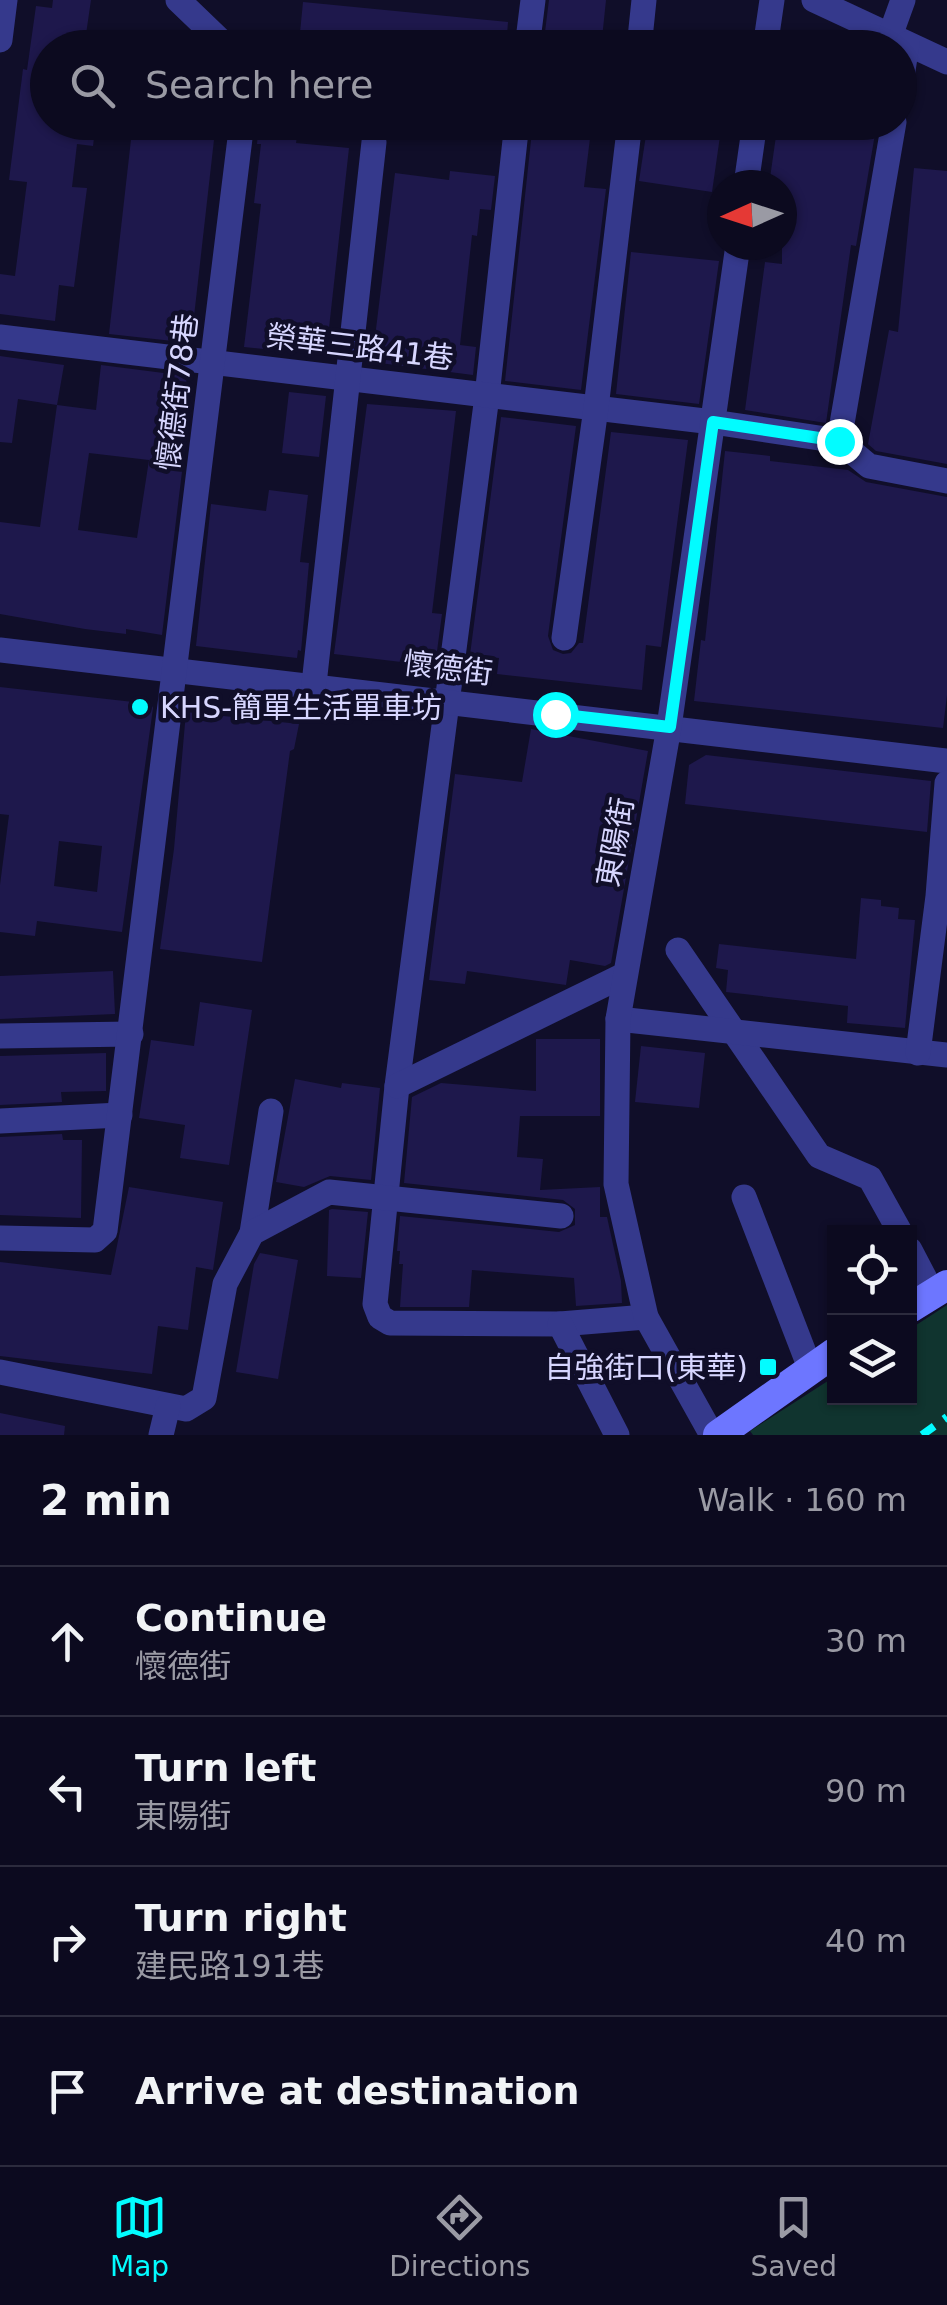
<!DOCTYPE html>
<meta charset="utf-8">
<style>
:root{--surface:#0c0a1f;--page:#151328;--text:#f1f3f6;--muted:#9a9aa4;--line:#2c2b3d;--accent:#02fcff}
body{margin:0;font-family:"DejaVu Sans","Noto Sans TC",sans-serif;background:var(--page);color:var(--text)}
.controls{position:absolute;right:30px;bottom:30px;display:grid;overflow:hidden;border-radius:0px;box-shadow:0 2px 8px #0004}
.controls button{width:90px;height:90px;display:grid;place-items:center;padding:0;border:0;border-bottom:2px solid var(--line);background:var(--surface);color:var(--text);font:50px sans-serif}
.compass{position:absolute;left:707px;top:170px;width:90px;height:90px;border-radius:50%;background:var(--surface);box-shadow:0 2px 8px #0004;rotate:267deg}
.stop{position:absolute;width:30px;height:30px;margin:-22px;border:8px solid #02fcff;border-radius:50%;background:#fff}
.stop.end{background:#02fcff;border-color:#fff;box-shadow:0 2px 10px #0008}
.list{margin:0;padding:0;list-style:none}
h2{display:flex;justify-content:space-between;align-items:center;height:130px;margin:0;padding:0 40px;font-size:42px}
h2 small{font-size:32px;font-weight:400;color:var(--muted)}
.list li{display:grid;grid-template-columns:65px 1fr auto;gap:30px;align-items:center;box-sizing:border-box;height:150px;padding:0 40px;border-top:2px solid var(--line)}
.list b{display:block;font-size:38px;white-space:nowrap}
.list p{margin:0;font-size:32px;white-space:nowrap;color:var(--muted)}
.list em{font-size:32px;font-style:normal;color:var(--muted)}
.icon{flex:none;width:55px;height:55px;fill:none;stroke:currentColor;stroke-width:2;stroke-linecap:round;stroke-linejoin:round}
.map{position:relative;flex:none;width:947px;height:1435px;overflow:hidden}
.search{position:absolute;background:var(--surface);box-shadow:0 2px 8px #0004;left:30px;right:30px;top:30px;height:110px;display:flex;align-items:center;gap:25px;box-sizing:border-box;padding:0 35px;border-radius:55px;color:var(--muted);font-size:38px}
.sheet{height:730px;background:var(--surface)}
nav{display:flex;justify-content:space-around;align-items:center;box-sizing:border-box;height:140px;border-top:2px solid var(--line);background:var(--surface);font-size:28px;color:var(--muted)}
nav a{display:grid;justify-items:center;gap:5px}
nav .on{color:var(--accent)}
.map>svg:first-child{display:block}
.green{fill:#10342f}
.building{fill:#1e184c;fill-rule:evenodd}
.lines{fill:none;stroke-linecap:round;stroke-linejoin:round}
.street{stroke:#35398c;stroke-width:25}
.secondary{stroke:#6d76ff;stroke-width:30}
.rail{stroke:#02fcff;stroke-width:8;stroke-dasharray:15 12;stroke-linecap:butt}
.route{stroke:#02fcff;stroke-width:12}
.poi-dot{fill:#02fcff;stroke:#100e29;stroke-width:4}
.labels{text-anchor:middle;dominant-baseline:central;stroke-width:9;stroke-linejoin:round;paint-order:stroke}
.street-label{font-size:30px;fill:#d7d6ff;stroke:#100e29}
.poi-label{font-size:30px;fill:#d7d6ff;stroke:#100e29;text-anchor:start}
</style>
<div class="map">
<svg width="947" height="1435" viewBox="0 0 947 1435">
<rect width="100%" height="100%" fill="#100e29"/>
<!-- green -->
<path class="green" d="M 947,1305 L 947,1435 L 753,1435 L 750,1431 L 834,1377 L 834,1398 L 910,1398 L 910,1329 Z"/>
<!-- building -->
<g class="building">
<path d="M 53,0 L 91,0 L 84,48 L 48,48 L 48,122 L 96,122 L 93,146 L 77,144 L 72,187 L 87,188 L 74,287 L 59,285 L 55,321 L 0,314 L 0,274 L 15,276 L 27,182 L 9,180 L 23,69 L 27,70 L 36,6 L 52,8 Z"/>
<path d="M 549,0 L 606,0 L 601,48 L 543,48 Z"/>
<path d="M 303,2 L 508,22 L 506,48 L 346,48 L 299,43 Z"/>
<path d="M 133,122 L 216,122 L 191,343 L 109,334 Z"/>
<path d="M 259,122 L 299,122 L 296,143 L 349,148 L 326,355 L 244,347 L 261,204 L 254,203 L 261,144 L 257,144 Z"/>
<path d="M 533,122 L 592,122 L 584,187 L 606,189 L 581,390 L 505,381 Z"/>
<path d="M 648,122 L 722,122 L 712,192 L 639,181 Z"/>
<path d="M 778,122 L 877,122 L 856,246 L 851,245 L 826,423 L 745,410 L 765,262 L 782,264 L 782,185 L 769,185 Z"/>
<path d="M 914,168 L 947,171 L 947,464 L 876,451 L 868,444 L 889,330 L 898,332 Z"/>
<path d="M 450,171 L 495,176 L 491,210 L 480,209 L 477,236 L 472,235 L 460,345 L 476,347 L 473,375 L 372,362 L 395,173 L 449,180 Z"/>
<path d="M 631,252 L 719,261 L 699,404 L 616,394 Z"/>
<path d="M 0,356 L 64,365 L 57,405 L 18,399 L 12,443 L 0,442 Z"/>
<path d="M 101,365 L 187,376 L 180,438 L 186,439 L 162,635 L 126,629 L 126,634 L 85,629 L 0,614 L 0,522 L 40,527 L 57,405 L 96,410 ZM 89,453 L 149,460 L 137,538 L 78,530 Z"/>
<path d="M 289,392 L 326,396 L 319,457 L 282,453 Z"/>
<path d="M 367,404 L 456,411 L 432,613 L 442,614 L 435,666 L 334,654 Z"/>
<path d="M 501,417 L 576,426 L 548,636 L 553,650 L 563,654 L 571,653 L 579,643 L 583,643 L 611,432 L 688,440 L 661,647 L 646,645 L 642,690 L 497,674 L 499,658 L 470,655 Z"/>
<path d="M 725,451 L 770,456 L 770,461 L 848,470 L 866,482 L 947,497 L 947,695 L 943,728 L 694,701 L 701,640 L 705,641 Z"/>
<path d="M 269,490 L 308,495 L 300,562 L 309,563 L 301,651 L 298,650 L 297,658 L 196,646 L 211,504 L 266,511 Z"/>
<path d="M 0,687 L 151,704 L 153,708 L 122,932 L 37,921 L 35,936 L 0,932 L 0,885 L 9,815 L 0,814 ZM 59,841 L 102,846 L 97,892 L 54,886 Z"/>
<path d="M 186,712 L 299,724 L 294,749 L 290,751 L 262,962 L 160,949 L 174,849 Z"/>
<path d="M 531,729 L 648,751 L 611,963 L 605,966 L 570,960 L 566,985 L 467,971 L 465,984 L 429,980 L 455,774 L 522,782 Z"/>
<path d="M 706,755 L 931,781 L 927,832 L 685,804 L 689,765 Z"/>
<path d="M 861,898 L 881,900 L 881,906 L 899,908 L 898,919 L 915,920 L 905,1028 L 847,1023 L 848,1006 L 726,992 L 728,970 L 716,968 L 719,944 L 856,959 Z"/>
<path d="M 113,971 L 115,1014 L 0,1019 L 0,976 Z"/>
<path d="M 200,1002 L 252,1010 L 229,1165 L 180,1158 L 185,1125 L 139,1118 L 151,1040 L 194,1046 Z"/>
<path d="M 536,1039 L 600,1039 L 600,1116 L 520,1116 L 517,1157 L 543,1159 L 540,1190 L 600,1187 L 600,1217 L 607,1217 L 621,1281 L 622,1303 L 576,1306 L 574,1278 L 472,1270 L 469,1307 L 400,1307 L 403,1264 L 399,1264 L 400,1251 L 397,1251 L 400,1216 L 559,1232 L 575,1225 L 575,1209 L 563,1200 L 404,1183 L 412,1097 L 441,1083 L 536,1091 Z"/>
<path d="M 641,1046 L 705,1053 L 699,1108 L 635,1102 Z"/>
<path d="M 106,1053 L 106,1091 L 61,1092 L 62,1102 L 0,1105 L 0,1056 Z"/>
<path d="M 295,1079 L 341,1088 L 342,1083 L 380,1088 L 371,1180 L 330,1176 L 304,1187 L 276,1182 Z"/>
<path d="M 62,1134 L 63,1140 L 82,1140 L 81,1218 L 0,1215 L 0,1137 Z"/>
<path d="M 129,1187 L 223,1202 L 213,1270 L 196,1267 L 188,1330 L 158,1326 L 152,1374 L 0,1356 L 0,1262 L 111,1275 Z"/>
<path d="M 332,1209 L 368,1212 L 361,1278 L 327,1276 L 329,1210 Z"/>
<path d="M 260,1253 L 298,1260 L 278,1379 L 236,1372 L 254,1264 Z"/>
<path d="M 0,1413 L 65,1426 L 64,1435 L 0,1435 Z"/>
</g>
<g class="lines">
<!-- street -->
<g class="street">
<path d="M 178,0 L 228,48"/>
<path d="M 814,0 L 947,62"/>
<path d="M 890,36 L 903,0"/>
<path d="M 0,40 L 5,0"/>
<path d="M 527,48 L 533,0"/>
<path d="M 639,48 L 644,0"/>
<path d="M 765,48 L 772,0"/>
<path d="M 900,90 L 907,44"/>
<path d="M 517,122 L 487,396 L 397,1086 L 375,1304 L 380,1317 L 390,1323 L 560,1324 L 646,1317"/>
<path d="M 746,185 L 755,122"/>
<path d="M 0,337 L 713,422 L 839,441 L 894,122"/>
<path d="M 839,441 L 869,466 L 947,481"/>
<path d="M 564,638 L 596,408 L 630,122"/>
<path d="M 0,650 L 947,761"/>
<path d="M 314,684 L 374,142"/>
<path d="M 678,950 L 819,1156 L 870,1178 L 900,1232"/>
<path d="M 618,1019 L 947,1055"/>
<path d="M 0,1036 L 131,1034"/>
<path d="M 918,1053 L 938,896 L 947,783"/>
<path d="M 397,1086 L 624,975"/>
<path d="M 0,1121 L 120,1115"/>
<path d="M 744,1197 L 810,1368"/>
<path d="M 252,1233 L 271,1111"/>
<path d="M 0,1238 L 95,1240 L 105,1231 L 242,122"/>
<path d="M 910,1250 L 933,1294"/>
<path d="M 560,1324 L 617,1435"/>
<path d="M 0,1372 L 186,1409 L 204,1398 L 225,1284 L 252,1233 L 329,1192 L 561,1216"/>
<path d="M 161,1435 L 168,1406"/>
<path d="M 712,1435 L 646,1317 L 616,1184 L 618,1019 L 669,727 L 738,245"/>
</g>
<!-- secondary -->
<g class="secondary">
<path d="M 910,1308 L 947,1285"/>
<path d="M 718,1435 L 834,1353"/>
</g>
<!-- rail -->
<path class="rail" d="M 922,1435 L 947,1417"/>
</g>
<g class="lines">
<!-- route -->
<path class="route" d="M 555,714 L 670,727 L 713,422 L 839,441"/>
</g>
<!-- markers -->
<g class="poi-dot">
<circle cx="140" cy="707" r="10"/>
<rect x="758" y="1357" width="20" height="20" rx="5"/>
</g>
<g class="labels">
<!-- street labels -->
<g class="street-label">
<text transform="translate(360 347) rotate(7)">榮華三路41巷</text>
<text transform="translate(177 392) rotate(-83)">懷德街78巷</text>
<text transform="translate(448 668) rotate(7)">懷德街</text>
<text transform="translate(615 842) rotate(-80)">東陽街</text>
</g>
<!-- poi labels -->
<g class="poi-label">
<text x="160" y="707">KHS-簡單生活單車坊</text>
<text x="748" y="1367" text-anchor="end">自強街口(東華)</text>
</g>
</g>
</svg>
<div class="controls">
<button><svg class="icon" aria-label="locate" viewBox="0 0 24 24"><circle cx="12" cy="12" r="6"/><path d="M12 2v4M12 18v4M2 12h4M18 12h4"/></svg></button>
<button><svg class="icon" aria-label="layers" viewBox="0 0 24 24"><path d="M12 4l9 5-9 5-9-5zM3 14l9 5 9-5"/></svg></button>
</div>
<svg class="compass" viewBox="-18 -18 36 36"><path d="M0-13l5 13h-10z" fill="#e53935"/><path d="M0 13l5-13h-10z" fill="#9a9aa4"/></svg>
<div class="stop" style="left:555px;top:714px"></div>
<div class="stop end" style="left:839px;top:441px"></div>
<div class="search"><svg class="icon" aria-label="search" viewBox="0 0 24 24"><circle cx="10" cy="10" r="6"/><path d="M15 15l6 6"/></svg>Search here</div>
</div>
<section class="sheet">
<h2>2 min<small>Walk · 160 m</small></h2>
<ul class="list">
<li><svg class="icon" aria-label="ahead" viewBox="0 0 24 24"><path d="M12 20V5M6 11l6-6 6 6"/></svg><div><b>Continue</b><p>懷德街</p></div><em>30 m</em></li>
<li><svg class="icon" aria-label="left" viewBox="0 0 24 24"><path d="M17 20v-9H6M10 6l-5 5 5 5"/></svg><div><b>Turn left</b><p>東陽街</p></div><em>90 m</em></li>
<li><svg class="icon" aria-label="right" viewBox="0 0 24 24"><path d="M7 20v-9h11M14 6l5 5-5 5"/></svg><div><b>Turn right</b><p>建民路191巷</p></div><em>40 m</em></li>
<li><svg class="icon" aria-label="arrive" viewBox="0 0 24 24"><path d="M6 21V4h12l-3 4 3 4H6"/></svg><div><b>Arrive at destination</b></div></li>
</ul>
</section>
<nav>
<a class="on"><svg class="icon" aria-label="map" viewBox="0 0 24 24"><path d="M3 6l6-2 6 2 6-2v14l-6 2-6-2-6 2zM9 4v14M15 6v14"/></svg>Map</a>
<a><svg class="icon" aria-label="directions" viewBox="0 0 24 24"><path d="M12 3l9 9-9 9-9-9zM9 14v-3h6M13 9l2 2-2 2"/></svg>Directions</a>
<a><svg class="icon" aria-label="saved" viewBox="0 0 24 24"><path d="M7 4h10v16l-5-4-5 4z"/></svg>Saved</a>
</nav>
